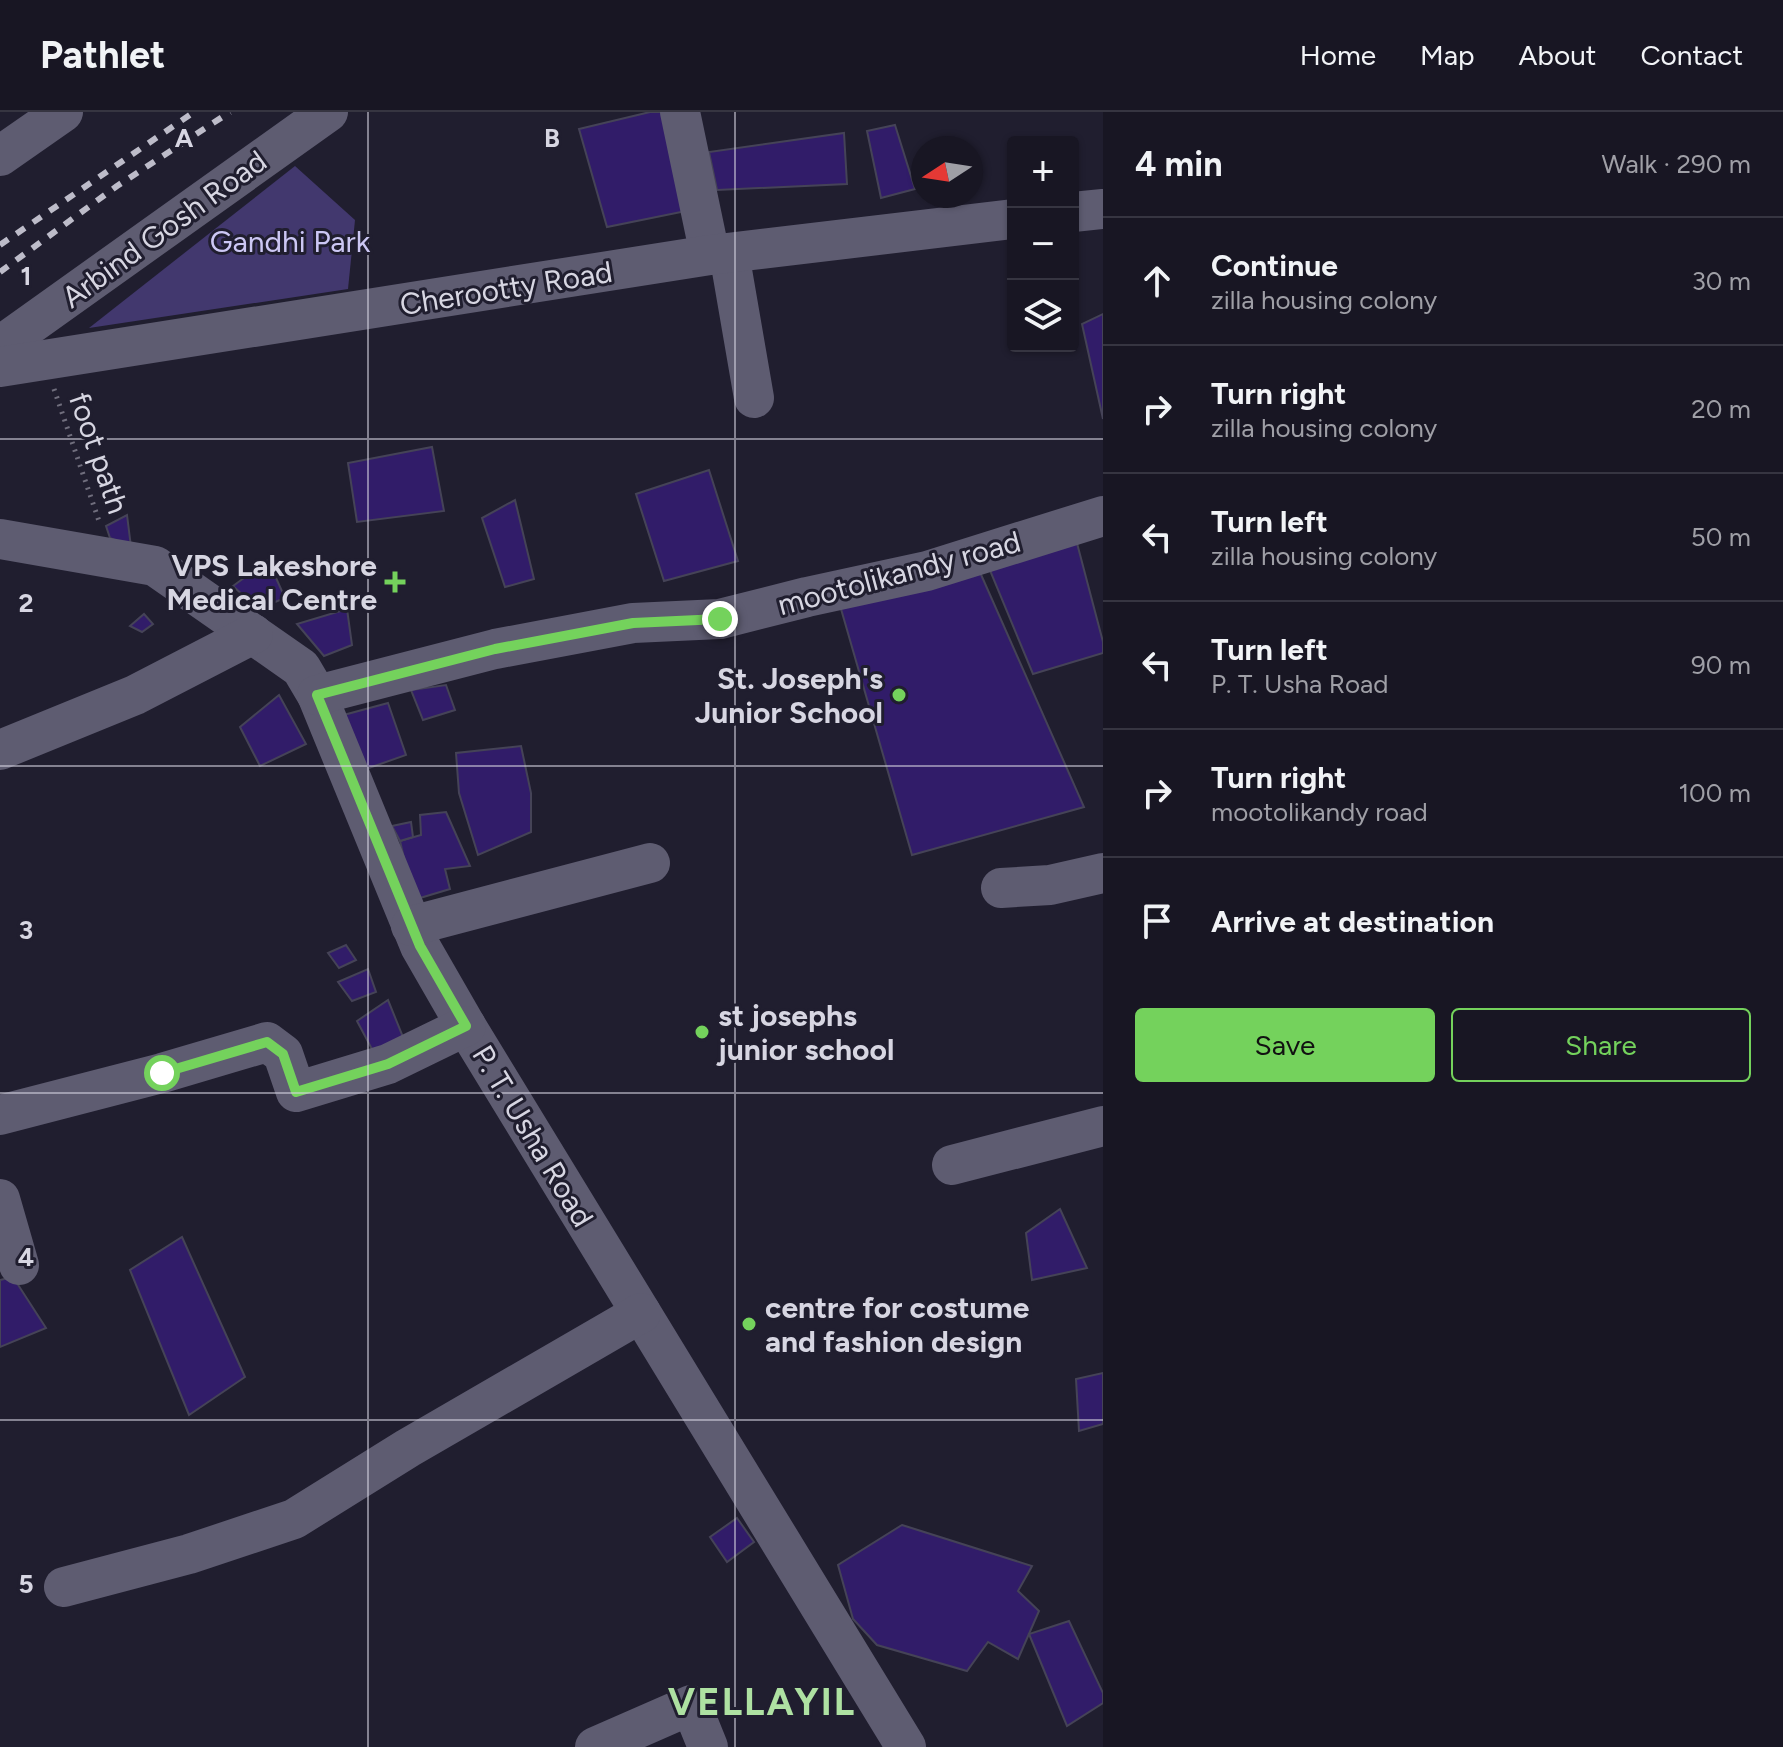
<!DOCTYPE html>
<meta charset="utf-8">
<style>
:root{--surface:#181623;--page:#211f2b;--text:#f1f3f6;--muted:#9f9fa6;--line:#363541;--accent:#74d25c}
body{margin:0;font-family:Figtree,sans-serif;background:var(--page);color:var(--text)}
.controls{position:absolute;right:24px;top:24px;display:grid;overflow:hidden;border-radius:8px;box-shadow:0 2px 6px #0004}
.controls button{width:72px;height:72px;display:grid;place-items:center;padding:0;border:0;border-bottom:2px solid var(--line);background:var(--surface);color:var(--text);font:40px sans-serif}
.compass{position:absolute;left:911px;top:24px;width:72px;height:72px;border-radius:50%;background:var(--surface);box-shadow:0 2px 6px #0004;rotate:258deg}
.stop{position:absolute;width:24px;height:24px;margin:-18px;border:6px solid #74d25c;border-radius:50%;background:#fff}
.stop.end{background:#74d25c;border-color:#fff;box-shadow:0 2px 8px #0008}
.list{margin:0;padding:0;list-style:none}
h2{display:flex;justify-content:space-between;align-items:center;height:104px;margin:0;padding:0 32px;font-size:34px}
h2 small{font-size:26px;font-weight:400;color:var(--muted)}
.list li{display:grid;grid-template-columns:52px 1fr auto;gap:24px;align-items:center;box-sizing:border-box;height:128px;padding:0 32px;border-top:2px solid var(--line)}
.list b{display:block;font-size:30px;white-space:nowrap}
.list p{margin:0;font-size:26px;white-space:nowrap;color:var(--muted)}
.list em{font-size:26px;font-style:normal;color:var(--muted)}
.actions{display:flex;gap:16px;padding:24px 32px}
.actions a{flex:1;padding:18px 0;border:2px solid var(--accent);border-radius:8px;text-align:center;font-size:28px;color:var(--accent)}
.actions .main{background:var(--accent);color:#111}
.icon{flex:none;width:44px;height:44px;fill:none;stroke:currentColor;stroke-width:2;stroke-linecap:round;stroke-linejoin:round}
.map{position:relative;flex:none;width:1103px;height:1635px;overflow:hidden}
header{display:flex;align-items:center;gap:48px;box-sizing:border-box;height:112px;padding:0 40px;background:var(--surface);border-bottom:2px solid var(--line)}
header strong{font-size:38px}
nav{display:flex;gap:44px;margin-inline-start:auto;font-size:28px}
main{display:flex}
aside{flex:1;background:var(--surface)}
.map>svg:first-child{display:block}
.green{fill:#42386e}
.building{fill:#311c69;stroke:#454357;stroke-width:2}
.lines{fill:none;stroke-linecap:round;stroke-linejoin:round}
.path{stroke:#706e7d;stroke-width:5;stroke-dasharray:2 6;stroke-linecap:butt}
.minor{stroke:#5e5c71;stroke-width:40}
.rail{stroke:#bdbcc9;stroke-width:6;stroke-dasharray:10 10;stroke-linecap:butt}
.route{stroke:#74d25c;stroke-width:10}
.grid{fill:none;stroke:#d7d6e2;stroke-width:2;stroke-opacity:0.55}
.poi-dot{fill:#74d25c;stroke:#201e2f;stroke-width:3}
.labels{text-anchor:middle;dominant-baseline:central;stroke-width:6;stroke-linejoin:round;paint-order:stroke}
.street-label{font-size:30px;fill:#d7d6e2;stroke:#201e2f}
.park-label{font-size:30px;fill:#ccc7f4;stroke:#201e2f}
.poi-label{font-size:30px;font-weight:bold;fill:#d7d6e2;stroke:#201e2f;text-anchor:end}
.district-label{font-size:38px;font-weight:bold;letter-spacing:2px;fill:#aee1a2;stroke:#201e2f}
.grid-label{font-size:26px;text-anchor:middle;font-weight:bold;fill:#d7d6e2;stroke:#201e2f;stroke-width:6;stroke-linejoin:round;paint-order:stroke}
</style>
<header>
<strong>Pathlet</strong>
<nav><a>Home</a><a>Map</a><a>About</a><a>Contact</a></nav>
</header>
<main>
<div class="map">
<svg width="1103" height="1635" viewBox="0 0 1103 1635">
<rect width="100%" height="100%" fill="#201e2f"/>
<!-- green -->
<path class="green" d="M 295,54 L 355,108 L 348,177 L 89,216 Z"/>
<!-- building -->
<g class="building">
<path d="M 650,0 L 669,0 L 691,98 L 607,115 L 579,17 Z"/>
<path d="M 895,13 L 915,77 L 881,86 L 867,19 Z"/>
<path d="M 844,21 L 847,72 L 717,78 L 709,40 Z"/>
<path d="M 1103,202 L 1103,307 L 1082,212 Z"/>
<path d="M 432,335 L 444,399 L 357,410 L 348,351 Z"/>
<path d="M 709,358 L 738,449 L 664,469 L 636,382 Z"/>
<path d="M 515,388 L 534,467 L 505,475 L 482,406 Z"/>
<path d="M 127,403 L 131,435 L 110,426 L 106,414 Z"/>
<path d="M 1073,416 L 1103,530 L 1103,541 L 1033,562 L 984,444 Z"/>
<path d="M 268,448 L 285,486 L 258,497 L 233,474 Z"/>
<path d="M 979,458 L 1084,695 L 912,743 L 839,490 Z"/>
<path d="M 347,497 L 352,533 L 324,544 L 297,512 Z"/>
<path d="M 144,502 L 153,512 L 142,520 L 130,514 Z"/>
<path d="M 446,573 L 455,598 L 423,608 L 411,578 Z"/>
<path d="M 279,583 L 306,632 L 260,654 L 240,615 Z"/>
<path d="M 388,591 L 406,643 L 366,657 L 340,604 Z"/>
<path d="M 521,634 L 531,681 L 531,720 L 478,743 L 459,681 L 456,641 Z"/>
<path d="M 446,700 L 470,754 L 445,757 L 450,777 L 420,786 L 408,764 L 400,729 L 421,723 L 420,703 Z"/>
<path d="M 411,710 L 413,725 L 400,729 L 392,714 Z"/>
<path d="M 346,833 L 356,848 L 339,856 L 328,841 Z"/>
<path d="M 368,857 L 376,880 L 352,889 L 338,870 Z"/>
<path d="M 388,888 L 403,925 L 374,941 L 357,909 Z"/>
<path d="M 1060,1097 L 1087,1156 L 1032,1168 L 1026,1121 Z"/>
<path d="M 182,1125 L 245,1265 L 189,1303 L 130,1158 Z"/>
<path d="M 13,1165 L 46,1216 L 0,1235 L 0,1168 Z"/>
<path d="M 1103,1261 L 1103,1312 L 1079,1319 L 1076,1267 Z"/>
<path d="M 737,1406 L 754,1430 L 727,1450 L 710,1425 Z"/>
<path d="M 902,1413 L 1032,1454 L 1018,1479 L 1039,1499 L 1018,1547 L 988,1530 L 967,1559 L 877,1533 L 853,1507 L 838,1453 Z"/>
<path d="M 1069,1509 L 1103,1581 L 1103,1591 L 1067,1614 L 1029,1522 Z"/>
</g>
<g class="lines">
<!-- path -->
<path class="path" d="M 54,277 L 100,412"/>
<!-- minor -->
<g class="minor">
<path d="M 680,0 L 710,143"/>
<path d="M 0,44 L 63,0"/>
<path d="M 1073,100 L 1103,97"/>
<path d="M 729,141 L 754,286"/>
<path d="M 0,234 L 328,0"/>
<path d="M 0,255 L 710,143 L 1013,107"/>
<path d="M 0,427 L 155,454 L 301,556 L 317,583 L 420,834 L 466,914 L 906,1635"/>
<path d="M 317,583 L 495,537 L 633,511 L 720,507 L 807,485 L 927,459 L 1103,404"/>
<path d="M 0,638 L 135,583 L 253,522"/>
<path d="M 1001,776 L 1050,773 L 1103,761"/>
<path d="M 411,814 L 650,751"/>
<path d="M 0,1003 L 162,961 L 267,930 L 283,942 L 296,980 L 388,952 L 466,914"/>
<path d="M 952,1053 L 1103,1014"/>
<path d="M 0,1087 L 19,1153"/>
<path d="M 64,1475 L 189,1442 L 294,1407 L 408,1336 L 641,1201"/>
<path d="M 595,1635 L 691,1593 L 708,1635"/>
</g>
<!-- rail -->
<g class="rail">
<path d="M 0,133 L 194,0"/>
<path d="M 0,160 L 117,74 L 230,0"/>
</g>
</g>
<g class="lines">
<!-- route -->
<path class="route" d="M 162,961 L 267,930 L 283,942 L 296,980 L 388,952 L 466,914 L 420,834 L 317,583 L 495,537 L 633,511 L 720,507"/>
</g>
<!-- grid -->
<path class="grid" d="M 368,0 L 368,1635M 735,0 L 735,1635M 0,327 L 1103,327M 0,654 L 1103,654M 0,981 L 1103,981M 0,1308 L 1103,1308"/>
<!-- markers -->
<g class="poi-dot">
<path d="M391 458h8v8h8v8h-8v8h-8v-8h-8v-8h8z"/>
<circle cx="899" cy="583" r="8"/>
<circle cx="702" cy="920" r="8"/>
<circle cx="749" cy="1212" r="8"/>
</g>
<g class="labels">
<!-- street labels -->
<g class="street-label">
<text transform="translate(164 117) rotate(-36)">Arbind Gosh Road</text>
<text transform="translate(506 176) rotate(-9)">Cherootty Road</text>
<text transform="translate(99 341) rotate(71)">foot path</text>
<text transform="translate(899 461) rotate(-15)">mootolikandy road</text>
<text transform="translate(533 1024) rotate(59)">P. T. Usha Road</text>
</g>
<!-- park labels -->
<g class="park-label">
<text x="290" y="129">Gandhi Park</text>
</g>
<!-- poi labels -->
<g class="poi-label">
<text x="377" y="453">VPS Lakeshore<tspan x="377" dy="34">Medical Centre</tspan></text>
<text x="883" y="566">St. Joseph's<tspan x="883" dy="34">Junior School</tspan></text>
<text x="718" y="903" text-anchor="start">st josephs<tspan x="718" dy="34">junior school</tspan></text>
<text x="765" y="1195" text-anchor="start">centre for costume<tspan x="765" dy="34">and fashion design</tspan></text>
</g>
<!-- district labels -->
<g class="district-label">
<text x="762" y="1590">VELLAYIL</text>
</g>
</g>
<g class="grid-label">
<text x="184" y="35">A</text>
<text x="552" y="35">B</text>
<text x="26" y="173">1</text>
<text x="26" y="500">2</text>
<text x="26" y="827">3</text>
<text x="26" y="1154">4</text>
<text x="26" y="1481">5</text>
</g>
</svg>
<div class="controls">
<button>+</button>
<button>−</button>
<button><svg class="icon" aria-label="layers" viewBox="0 0 24 24"><path d="M12 4l9 5-9 5-9-5zM3 14l9 5 9-5"/></svg></button>
</div>
<svg class="compass" viewBox="-18 -18 36 36"><path d="M0-13l5 13h-10z" fill="#e53935"/><path d="M0 13l5-13h-10z" fill="#9f9fa6"/></svg>
<div class="stop" style="left:162px;top:961px"></div>
<div class="stop end" style="left:720px;top:507px"></div>
</div>
<aside>
<h2>4 min<small>Walk · 290 m</small></h2>
<ul class="list">
<li><svg class="icon" aria-label="ahead" viewBox="0 0 24 24"><path d="M12 20V5M6 11l6-6 6 6"/></svg><div><b>Continue</b><p>zilla housing colony</p></div><em>30 m</em></li>
<li><svg class="icon" aria-label="right" viewBox="0 0 24 24"><path d="M7 20v-9h11M14 6l5 5-5 5"/></svg><div><b>Turn right</b><p>zilla housing colony</p></div><em>20 m</em></li>
<li><svg class="icon" aria-label="left" viewBox="0 0 24 24"><path d="M17 20v-9H6M10 6l-5 5 5 5"/></svg><div><b>Turn left</b><p>zilla housing colony</p></div><em>50 m</em></li>
<li><svg class="icon" aria-label="left" viewBox="0 0 24 24"><path d="M17 20v-9H6M10 6l-5 5 5 5"/></svg><div><b>Turn left</b><p>P. T. Usha Road</p></div><em>90 m</em></li>
<li><svg class="icon" aria-label="right" viewBox="0 0 24 24"><path d="M7 20v-9h11M14 6l5 5-5 5"/></svg><div><b>Turn right</b><p>mootolikandy road</p></div><em>100 m</em></li>
<li><svg class="icon" aria-label="arrive" viewBox="0 0 24 24"><path d="M6 21V4h12l-3 4 3 4H6"/></svg><div><b>Arrive at destination</b></div></li>
</ul>
<div class="actions"><a class="main">Save</a><a>Share</a></div>
</aside>
</main>
